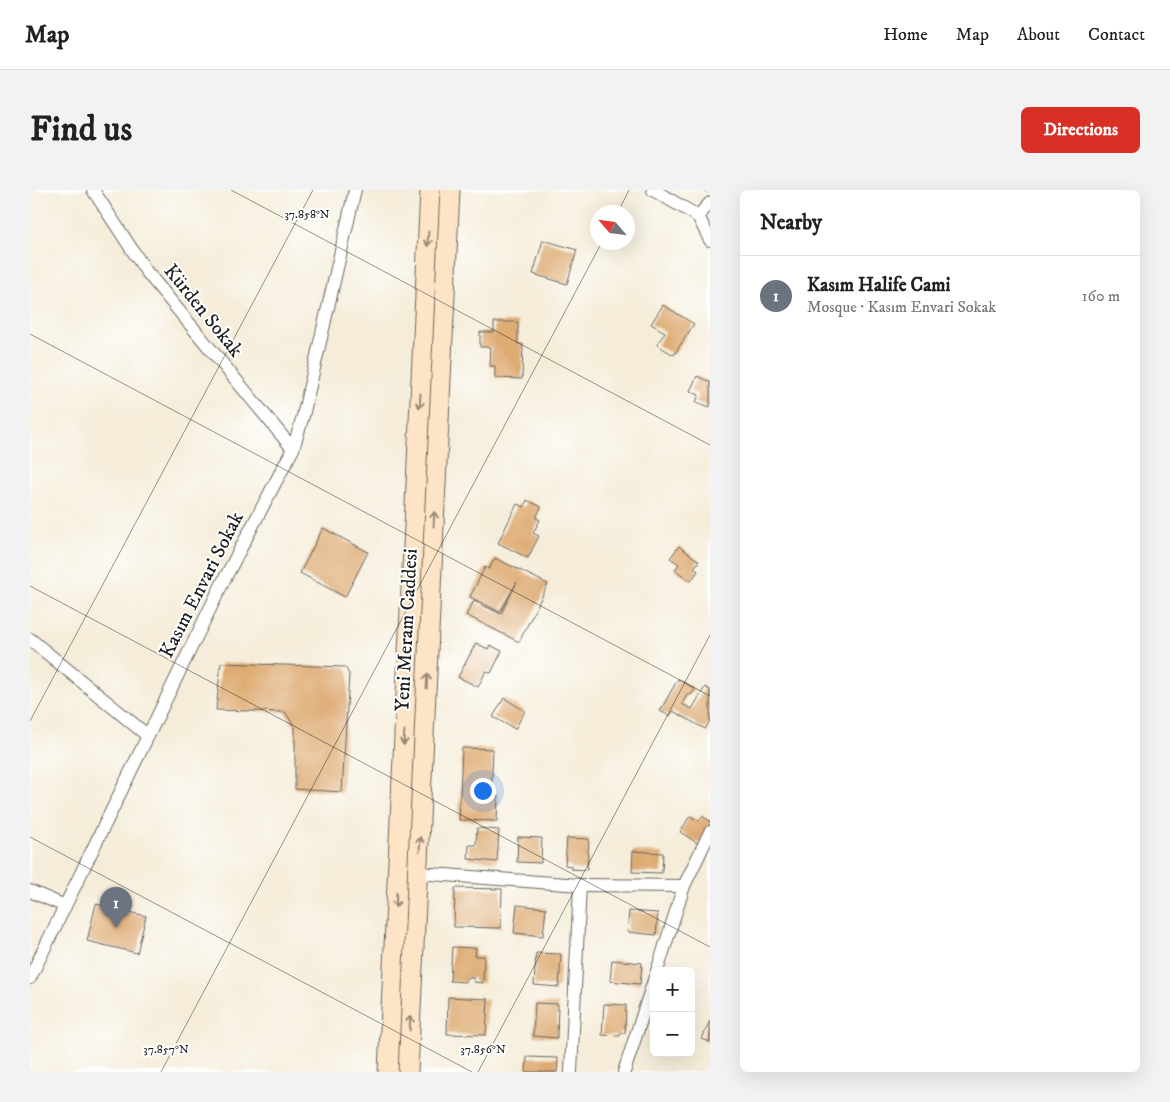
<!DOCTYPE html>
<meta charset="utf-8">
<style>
:root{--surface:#fff;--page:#f2f2f2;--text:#202124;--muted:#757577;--line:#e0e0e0;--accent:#d93025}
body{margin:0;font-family:"IM FELL DW Pica",serif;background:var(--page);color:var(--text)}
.controls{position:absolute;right:15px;bottom:15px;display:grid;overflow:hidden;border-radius:8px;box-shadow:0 5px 20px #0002}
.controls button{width:45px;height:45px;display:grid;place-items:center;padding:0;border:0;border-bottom:1px solid var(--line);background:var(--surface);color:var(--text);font:25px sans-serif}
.compass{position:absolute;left:560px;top:15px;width:45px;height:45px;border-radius:50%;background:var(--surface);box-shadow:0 5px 20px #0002;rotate:298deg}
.you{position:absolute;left:452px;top:600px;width:18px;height:18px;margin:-12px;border:4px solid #fff;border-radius:50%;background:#1a73e8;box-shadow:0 0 0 8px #1a73e833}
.badge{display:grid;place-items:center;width:32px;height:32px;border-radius:50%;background:var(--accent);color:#fff;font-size:16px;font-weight:700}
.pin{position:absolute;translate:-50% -41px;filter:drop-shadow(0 1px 2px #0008)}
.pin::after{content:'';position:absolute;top:26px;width:18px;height:15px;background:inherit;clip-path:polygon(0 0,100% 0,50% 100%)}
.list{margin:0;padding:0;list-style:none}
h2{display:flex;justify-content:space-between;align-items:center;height:65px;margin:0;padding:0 20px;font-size:21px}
h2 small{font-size:16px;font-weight:400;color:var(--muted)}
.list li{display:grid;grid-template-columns:32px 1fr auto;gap:15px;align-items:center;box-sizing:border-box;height:80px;padding:0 20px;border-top:1px solid var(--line)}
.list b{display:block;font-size:19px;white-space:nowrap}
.list p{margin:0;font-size:16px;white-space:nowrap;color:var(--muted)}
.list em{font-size:16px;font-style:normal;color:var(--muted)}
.map{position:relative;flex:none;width:680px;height:882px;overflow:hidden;border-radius:8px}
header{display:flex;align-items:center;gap:30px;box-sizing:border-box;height:70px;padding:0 25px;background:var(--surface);border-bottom:1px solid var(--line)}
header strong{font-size:24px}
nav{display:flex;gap:28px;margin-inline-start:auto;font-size:18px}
.intro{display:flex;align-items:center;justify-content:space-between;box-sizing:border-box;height:120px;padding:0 30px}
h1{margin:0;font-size:35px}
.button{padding:12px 22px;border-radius:8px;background:var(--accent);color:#fff;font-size:18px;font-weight:700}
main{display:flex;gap:30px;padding:0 30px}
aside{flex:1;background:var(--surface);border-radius:8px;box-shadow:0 5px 20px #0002}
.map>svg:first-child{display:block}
.building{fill:#deac73}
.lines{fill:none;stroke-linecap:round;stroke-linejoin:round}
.street-casing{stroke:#68655e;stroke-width:14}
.secondary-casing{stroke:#68655e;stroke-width:21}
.street{stroke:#fff;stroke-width:12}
.secondary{stroke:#fee4c6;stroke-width:19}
.oneway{stroke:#988a7a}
.ticks{fill:none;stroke:#1c1c1c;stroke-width:1;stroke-opacity:0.45}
.labels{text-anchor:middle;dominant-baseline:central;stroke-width:4;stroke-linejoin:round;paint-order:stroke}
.street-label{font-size:20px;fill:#1c1c1c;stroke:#fff}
.ticks-label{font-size:12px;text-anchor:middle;fill:#1c1c1c;stroke:#fff;stroke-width:4;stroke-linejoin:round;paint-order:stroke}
</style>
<header>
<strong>Map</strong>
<nav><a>Home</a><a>Map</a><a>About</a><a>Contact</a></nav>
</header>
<div class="intro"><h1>Find us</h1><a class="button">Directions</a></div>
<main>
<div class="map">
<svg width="680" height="882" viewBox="0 0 680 882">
<rect width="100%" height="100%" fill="#fff"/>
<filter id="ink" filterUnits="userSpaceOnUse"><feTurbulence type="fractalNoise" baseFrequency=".02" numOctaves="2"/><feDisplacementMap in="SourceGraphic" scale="10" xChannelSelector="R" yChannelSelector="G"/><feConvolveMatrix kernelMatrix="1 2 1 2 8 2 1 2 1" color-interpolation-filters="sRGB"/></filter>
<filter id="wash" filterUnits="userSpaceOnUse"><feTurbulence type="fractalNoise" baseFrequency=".0096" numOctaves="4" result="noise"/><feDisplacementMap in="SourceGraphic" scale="20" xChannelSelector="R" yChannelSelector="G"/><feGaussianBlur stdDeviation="1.12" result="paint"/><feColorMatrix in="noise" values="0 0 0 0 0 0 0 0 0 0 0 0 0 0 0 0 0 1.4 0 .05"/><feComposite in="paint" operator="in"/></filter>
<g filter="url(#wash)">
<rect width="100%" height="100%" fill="#f5edd9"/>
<g id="blocks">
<!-- building -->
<g class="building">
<path d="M 513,50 L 547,60 L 537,94 L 503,84 Z"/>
<path d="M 633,115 L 664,134 L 644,165 L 627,155 L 635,142 L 621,134 Z"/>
<path d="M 464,132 L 488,132 L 488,154 L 493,154 L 492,189 L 465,188 L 465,176 L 460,176 L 461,157 L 450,157 L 450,142 L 464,142 Z"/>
<path d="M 667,186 L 680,192 L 680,217 L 666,212 L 669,205 L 660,201 Z"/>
<path d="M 497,310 L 511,317 L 506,328 L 510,330 L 503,343 L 509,346 L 498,368 L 468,353 L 487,314 L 494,317 Z"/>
<path d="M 293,338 L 338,362 L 315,407 L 270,383 Z"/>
<path d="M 649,356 L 669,371 L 664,378 L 668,381 L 661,391 L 645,380 L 649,374 L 640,368 Z"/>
<path d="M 465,368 L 518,394 L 489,452 L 436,425 L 444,411 L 471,424 L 487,392 L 470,422 L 440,407 L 455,377 L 459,379 Z"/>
<path d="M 446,453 L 458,459 L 460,455 L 472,461 L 461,483 L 456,481 L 448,497 L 428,487 Z"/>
<path d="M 191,473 L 315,477 L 319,484 L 312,602 L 265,599 L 265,537 L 255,522 L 186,520 Z"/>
<path d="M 648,489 L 665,499 L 661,505 L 658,503 L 652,514 L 662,519 L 675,497 L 680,500 L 680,531 L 675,539 L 643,521 L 640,526 L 630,521 Z"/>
<path d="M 474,508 L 495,521 L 485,539 L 463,527 Z"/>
<path d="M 432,558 L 463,559 L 461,606 L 468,606 L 467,631 L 429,630 Z"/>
<path d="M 660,626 L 669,631 L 672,626 L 680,631 L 680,637 L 669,654 L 650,642 Z"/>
<path d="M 447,638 L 469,640 L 467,672 L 438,669 L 439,655 L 446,655 Z"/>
<path d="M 488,647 L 512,648 L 511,673 L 487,672 Z"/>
<path d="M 537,648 L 559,649 L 557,680 L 541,679 L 541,676 L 535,675 Z"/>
<path d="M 603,661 L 633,663 L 632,683 L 602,682 Z"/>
<path d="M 425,698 L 472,699 L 471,738 L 424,737 Z"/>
<path d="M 66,714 L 116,726 L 107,763 L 57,751 Z"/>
<path d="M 487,715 L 516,718 L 513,746 L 484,743 Z"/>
<path d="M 599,721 L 628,723 L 626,745 L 597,742 Z"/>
<path d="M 422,757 L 446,758 L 445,766 L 454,766 L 453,793 L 444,792 L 444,788 L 436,788 L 436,792 L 420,791 Z"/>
<path d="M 506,763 L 531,764 L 529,797 L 504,795 Z"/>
<path d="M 582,770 L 612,773 L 610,794 L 580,791 Z"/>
<path d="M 418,807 L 458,809 L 456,845 L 417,844 Z"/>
<path d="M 505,813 L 528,814 L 527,848 L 503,846 Z"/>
<path d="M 574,814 L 596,815 L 595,843 L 590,843 L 590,846 L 572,845 Z"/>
<path d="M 680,830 L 680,852 L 672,849 Z"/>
<path d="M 497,867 L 528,868 L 527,882 L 496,882 Z"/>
</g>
</g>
</g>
<g filter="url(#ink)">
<use href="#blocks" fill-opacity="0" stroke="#68655e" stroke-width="1"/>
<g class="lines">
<defs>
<g id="street">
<path d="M 63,0 L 116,81 L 263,259"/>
<path d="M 623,0 L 668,26"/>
<path d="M 680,13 L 668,26 L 680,50"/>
<path d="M 0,449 L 118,546"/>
<path d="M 388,683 L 550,695 L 541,882"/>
<path d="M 550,695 L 654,696"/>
<path d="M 0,701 L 35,716"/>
<path d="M 627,781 L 654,696 L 680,642"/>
<path d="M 0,788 L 194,390 L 263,259 L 273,226 L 325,0"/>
<path d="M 594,882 L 624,790"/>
</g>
<g id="secondary">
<path d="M 358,882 L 400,0"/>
<path d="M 378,882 L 420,0"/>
</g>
</defs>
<!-- street casing -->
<use href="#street" class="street-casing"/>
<!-- secondary casing -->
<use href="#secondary" class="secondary-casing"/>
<!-- street -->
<use href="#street" class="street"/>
<!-- secondary -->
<use href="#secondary" class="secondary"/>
</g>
<!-- one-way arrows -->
<defs><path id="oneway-shaft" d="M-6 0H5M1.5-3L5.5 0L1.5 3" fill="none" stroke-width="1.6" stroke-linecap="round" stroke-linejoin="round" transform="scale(1.25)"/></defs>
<g class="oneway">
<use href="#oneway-shaft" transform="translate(398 49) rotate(93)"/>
<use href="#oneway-shaft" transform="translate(390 211) rotate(93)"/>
<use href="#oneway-shaft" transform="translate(404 329) rotate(-87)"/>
<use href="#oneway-shaft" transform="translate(397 491) rotate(-87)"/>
<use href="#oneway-shaft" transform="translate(374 548) rotate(93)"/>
<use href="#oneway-shaft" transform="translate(390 654) rotate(-87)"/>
<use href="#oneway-shaft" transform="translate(366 710) rotate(93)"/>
<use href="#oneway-shaft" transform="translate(380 833) rotate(-87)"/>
</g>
</g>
<!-- ticks -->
<path class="ticks" d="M 201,0 L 680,255M 674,0 L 680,3M 588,22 L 599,0M 0,144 L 680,506M 0,396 L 680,757M 0,531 L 283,0M 0,647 L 442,882M 131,882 L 572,52M 448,882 L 680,445"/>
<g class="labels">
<!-- street labels -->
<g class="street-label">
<text transform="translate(173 121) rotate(51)">Kürden Sokak</text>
<text transform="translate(172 395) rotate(-63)">Kasım Envari Sokak</text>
<text transform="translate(377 440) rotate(-87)">Yeni Meram Caddesi</text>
</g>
</g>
<g class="ticks-label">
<text x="277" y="28">37.858°N</text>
<text x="136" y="863">37.857°N</text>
<text x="453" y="863">37.856°N</text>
</g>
</svg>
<div class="controls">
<button>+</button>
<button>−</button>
</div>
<svg class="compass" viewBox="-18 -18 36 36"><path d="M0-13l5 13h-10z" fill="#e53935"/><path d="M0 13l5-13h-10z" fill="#757577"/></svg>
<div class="you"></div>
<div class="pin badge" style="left:86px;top:738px;background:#6b7280">1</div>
</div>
<aside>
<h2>Nearby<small></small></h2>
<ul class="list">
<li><span class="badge" style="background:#6b7280">1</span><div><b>Kasım Halife Cami</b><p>Mosque · Kasım Envari Sokak</p></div><em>160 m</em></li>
</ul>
</aside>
</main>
